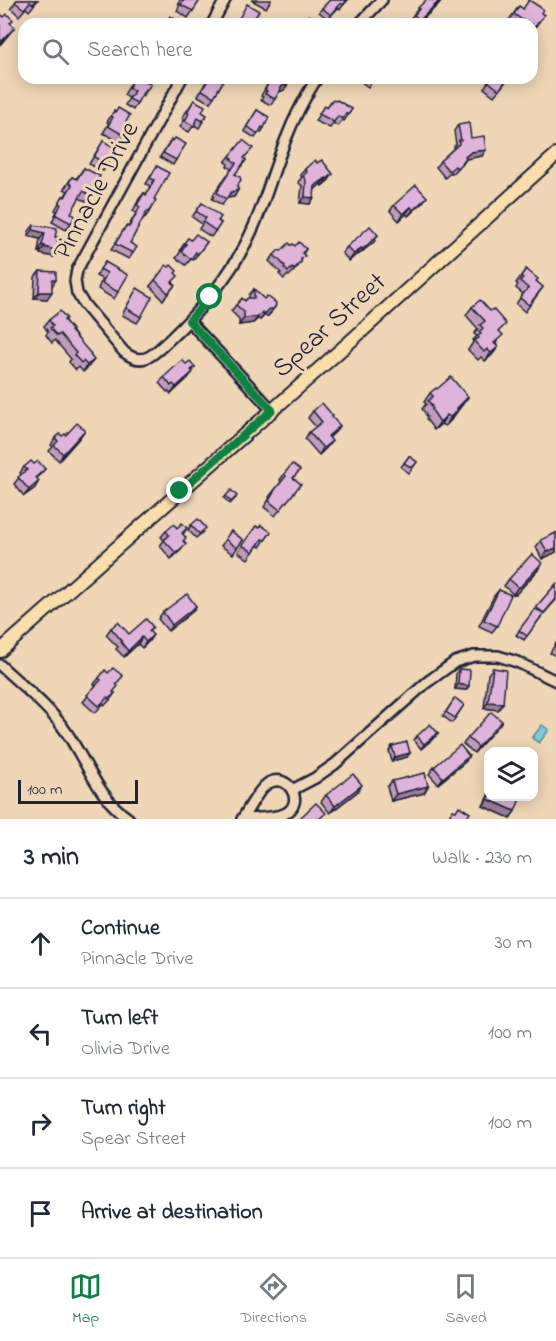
<!DOCTYPE html>
<meta charset="utf-8">
<style>
:root{--surface:#fff;--page:#f6f6f7;--text:#1f2937;--muted:#747a83;--line:#e0e1e3;--accent:#0b8043}
body{margin:0;font-family:"Indie Flower",sans-serif;background:var(--page);color:var(--text)}
.controls{position:absolute;right:18px;bottom:18px;display:grid;overflow:hidden;border-radius:12px;box-shadow:0 3px 15px #0003}
.controls button{width:54px;height:54px;display:grid;place-items:center;padding:0;border:0;border-bottom:2px solid var(--line);background:var(--surface);color:var(--text);font:30px sans-serif}
.scale{position:absolute;left:18px;bottom:15px;width:120px;box-sizing:border-box;padding-left:6px;border:3px solid #22223b;border-top:0;font-size:16px;line-height:21px;white-space:nowrap;color:#22223b;-webkit-text-stroke:4px #eed6b6;paint-order:stroke}
.stop{position:absolute;width:18px;height:18px;margin:-14px;border:4px solid #0b8043;border-radius:50%;background:#fff}
.stop.end{background:#0b8043;border-color:#fff;box-shadow:0 2px 6px #0008}
.list{margin:0;padding:0;list-style:none}
h2{display:flex;justify-content:space-between;align-items:center;height:78px;margin:0;padding:0 24px;font-size:26px}
h2 small{font-size:20px;font-weight:400;color:var(--muted)}
.list li{display:grid;grid-template-columns:39px 1fr auto;gap:18px;align-items:center;box-sizing:border-box;height:90px;padding:0 24px;border-top:2px solid var(--line)}
.list b{display:block;font-size:22px;white-space:nowrap}
.list p{margin:0;font-size:20px;white-space:nowrap;color:var(--muted)}
.list em{font-size:20px;font-style:normal;color:var(--muted)}
.icon{flex:none;width:33px;height:33px;fill:none;stroke:currentColor;stroke-width:2;stroke-linecap:round;stroke-linejoin:round}
.map{position:relative;flex:none;width:556px;height:819px;overflow:hidden}
.search{position:absolute;background:var(--surface);box-shadow:0 3px 15px #0003;left:18px;right:18px;top:18px;height:66px;display:flex;align-items:center;gap:15px;box-sizing:border-box;padding:0 21px;border-radius:18px;color:var(--muted);font-size:22px}
.sheet{height:438px;background:var(--surface)}
nav{display:flex;justify-content:space-around;align-items:center;box-sizing:border-box;height:84px;border-top:2px solid var(--line);background:var(--surface);font-size:16px;color:var(--muted)}
nav a{display:grid;justify-items:center;gap:3px}
nav .on{color:var(--accent)}
.map>svg:first-child{display:block}
.water{fill:#7cccd7;stroke:#588899;stroke-width:1.5}
.lines{fill:none;stroke-linecap:round;stroke-linejoin:round}
.minor-casing{stroke:#22223b;stroke-width:14}
.major-casing{stroke:#22223b;stroke-width:16}
.minor{stroke:#eed6b6;stroke-width:9}
.major{stroke:#f8deab;stroke-width:12}
.wall{fill:#c09bbb;stroke:#22223b;stroke-width:1.5}
.shaded-wall{fill:#9c7e99;stroke:#22223b;stroke-width:1.5}
.building{fill:#dfb4da;stroke:#22223b;stroke-width:1.5}
.route{stroke:#0b8043;stroke-width:8}
.labels{text-anchor:middle;dominant-baseline:central;stroke-width:6;stroke-linejoin:round;paint-order:stroke}
.street-label{font-size:27px;fill:#22223b;stroke:#eed6b6}
</style>
<div class="map">
<svg width="556" height="819" viewBox="0 0 556 819">
<rect width="100%" height="100%" fill="#eed6b6"/>
<filter id="ink" filterUnits="userSpaceOnUse"><feTurbulence type="fractalNoise" baseFrequency=".0167" numOctaves="2"/><feDisplacementMap in="SourceGraphic" scale="12" xChannelSelector="R" yChannelSelector="G"/><feConvolveMatrix kernelMatrix="1 2 1 2 8 2 1 2 1" color-interpolation-filters="sRGB"/></filter>
<g filter="url(#ink)">
<!-- water -->
<path class="water" d="M 542,725 L 549,730 L 539,743 L 532,738 Z"/>
<g class="lines">
<defs>
<g id="minor">
<path d="M 212,24 L 225,0"/>
<path d="M 359,24 L 382,0"/>
<path d="M 182,78 L 77,270 L 75,281 L 77,293 L 83,303 L 124,352 C 144,368 155,353 170,339 C 204,307 236,269 254,226 C 266,198 274,168 286,139 C 294,118 305,97 317,78"/>
<path d="M 189,321 L 272,410"/>
<path d="M 0,665 C 21,685 45,703 62,726 C 86,758 95,795 129,819"/>
<path d="M 292,790 L 315,778 L 335,764 L 426,683 L 455,662 L 474,656 L 498,656 L 517,662 L 556,681"/>
<path d="M 242,819 C 249,809 258,790 267,784 C 288,770 307,804 284,814 C 274,818 257,818 246,819"/>
</g>
<path id="major" d="M 0,651 L 353,339 L 556,155"/>
</defs>
<!-- minor casing -->
<use href="#minor" class="minor-casing"/>
<!-- major casing -->
<use href="#major" class="major-casing"/>
<!-- minor -->
<use href="#minor" class="minor"/>
<!-- major -->
<use href="#major" class="major"/>
</g>
<!-- wall -->
<g class="wall">
<path d="M 17,0 L 38,0 L 29,11 L 26,8 L 19,16 L 11,8 Z"/>
<path d="M 180,0 L 200,0 L 188,18 L 177,11 L 180,4 L 178,4 Z"/>
<path d="M 251,0 L 271,0 L 266,8 Z"/>
<path d="M 330,0 L 348,0 L 340,9 L 338,8 L 328,19 L 319,12 Z"/>
<path d="M 441,2 L 418,24 L 412,24 L 409,21 L 418,8 Z"/>
<path d="M 519,6 L 523,9 L 541,13 L 544,15 L 532,31 L 532,24 L 514,24 L 509,20 Z"/>
<path d="M 134,78 L 147,90 L 143,96 L 141,96 L 133,110 L 125,105 L 129,98 L 124,95 Z"/>
<path d="M 208,78 L 225,78 L 210,103 L 198,96 Z"/>
<path d="M 271,78 L 287,80 L 288,84 L 284,90 L 279,92 L 271,105 L 261,100 L 263,97 L 261,96 Z"/>
<path d="M 362,78 L 374,78 L 368,87 L 360,81 Z"/>
<path d="M 491,78 L 509,78 L 494,96 L 484,88 Z"/>
<path d="M 194,100 L 202,112 L 203,121 L 199,128 L 194,125 L 189,132 L 180,127 L 185,119 L 182,118 Z"/>
<path d="M 332,100 L 352,109 L 344,121 L 342,120 L 338,126 L 333,123 L 330,128 L 315,121 L 324,106 L 327,107 Z"/>
<path d="M 257,110 L 264,128 L 261,133 L 259,132 L 255,138 L 244,131 Z"/>
<path d="M 114,111 L 124,125 L 125,136 L 120,142 L 103,133 L 109,123 L 107,122 Z"/>
<path d="M 458,125 L 471,138 L 482,156 L 466,159 L 462,165 L 452,174 L 451,172 L 445,178 L 436,167 L 440,161 L 454,148 L 454,146 L 456,144 L 454,131 Z"/>
<path d="M 171,140 L 176,160 L 173,165 L 160,157 Z"/>
<path d="M 103,141 L 107,165 L 103,171 L 89,164 Z"/>
<path d="M 230,156 L 245,159 L 246,160 L 235,174 L 238,190 L 234,197 L 227,198 L 222,205 L 212,199 L 214,196 L 213,195 L 227,175 L 228,175 L 231,169 L 227,166 L 228,164 L 225,162 Z"/>
<path d="M 315,160 L 329,180 L 322,186 L 321,184 L 315,189 L 310,204 L 300,203 L 302,186 L 298,182 L 302,177 L 300,175 L 305,169 Z"/>
<path d="M 157,166 L 154,199 L 149,212 L 145,218 L 144,217 L 130,243 L 133,253 L 129,259 L 111,250 L 126,226 L 128,227 L 136,213 L 133,211 L 139,199 L 144,193 L 146,194 L 150,186 L 146,184 Z"/>
<path d="M 84,168 L 90,195 L 86,201 L 79,198 L 71,213 L 71,223 L 66,230 L 52,222 L 57,211 L 55,210 L 63,196 L 64,197 L 68,191 L 64,189 L 72,177 L 76,179 Z"/>
<path d="M 202,203 L 221,223 L 211,237 L 199,229 L 202,224 L 192,217 Z"/>
<path d="M 422,203 L 408,216 L 406,214 L 399,221 L 390,211 L 394,205 Z"/>
<path d="M 34,225 L 55,237 L 59,251 L 54,257 L 40,254 L 40,252 L 38,252 L 40,239 L 28,236 L 29,231 Z"/>
<path d="M 188,238 L 191,240 L 207,242 L 193,260 L 191,259 L 186,265 L 176,258 L 181,251 L 180,250 Z"/>
<path d="M 374,242 L 358,255 L 357,254 L 349,261 L 342,253 L 347,247 Z"/>
<path d="M 291,245 L 306,249 L 303,254 L 301,262 L 297,268 L 289,276 L 288,275 L 284,279 L 279,274 L 281,273 L 269,261 L 274,255 Z"/>
<path d="M 105,262 L 118,292 L 114,299 L 98,289 L 102,279 L 96,276 Z"/>
<path d="M 526,269 L 536,281 L 543,287 L 525,312 L 516,304 L 523,294 L 516,288 L 518,284 L 516,283 Z"/>
<path d="M 40,271 L 56,280 L 52,286 L 47,299 L 34,298 L 35,277 Z"/>
<path d="M 175,273 L 173,283 L 175,285 L 163,300 L 150,286 L 155,280 Z"/>
<path d="M 137,288 L 141,317 L 137,323 L 122,315 Z"/>
<path d="M 254,289 L 271,313 L 268,316 L 264,316 L 260,320 L 258,319 L 253,323 L 239,325 L 239,319 L 231,311 L 236,305 L 249,298 L 249,295 Z"/>
<path d="M 472,307 L 500,333 L 496,344 L 498,347 L 492,355 L 485,361 L 481,357 L 478,360 L 468,350 L 474,341 L 473,340 L 477,336 L 474,334 L 478,329 L 466,315 Z"/>
<path d="M 66,318 L 65,321 L 90,356 L 89,366 L 83,372 L 79,367 L 76,370 L 69,362 L 71,359 L 55,340 L 52,343 L 46,335 L 48,332 L 44,326 L 49,320 Z"/>
<path d="M 186,364 L 195,367 L 188,378 L 171,394 L 168,391 L 167,392 L 159,383 L 164,377 Z"/>
<path d="M 437,389 L 468,397 L 451,420 L 445,426 L 441,424 L 434,430 L 426,419 L 427,417 L 425,415 L 426,414 L 422,409 L 426,404 L 424,402 L 430,393 Z"/>
<path d="M 313,411 L 332,418 L 340,426 L 335,432 L 329,438 L 327,447 L 319,455 L 305,439 L 309,432 L 316,427 L 308,418 Z"/>
<path d="M 66,435 L 80,437 L 59,461 L 49,451 L 53,447 L 51,445 L 55,438 Z"/>
<path d="M 409,456 L 417,462 L 409,473 L 401,467 Z"/>
<path d="M 34,464 L 45,469 L 37,478 L 35,488 L 24,496 L 14,484 L 21,475 L 20,473 L 24,467 Z"/>
<path d="M 284,474 L 294,478 L 296,490 L 275,516 L 264,507 L 270,498 L 269,497 L 281,482 L 280,480 Z"/>
<path d="M 226,496 L 236,498 L 230,504 L 224,498 Z"/>
<path d="M 191,525 L 203,532 L 196,538 L 188,530 Z"/>
<path d="M 256,526 L 259,528 L 271,532 L 260,547 L 258,545 L 248,559 L 238,552 Z"/>
<path d="M 177,528 L 187,528 L 183,535 L 184,541 L 181,550 L 171,559 L 160,546 L 164,540 L 161,537 L 166,531 Z"/>
<path d="M 231,531 L 243,540 L 233,554 L 221,546 Z"/>
<path d="M 556,533 L 556,552 L 542,559 L 536,547 L 541,540 Z"/>
<path d="M 538,570 L 516,594 L 513,594 L 504,586 L 509,579 Z"/>
<path d="M 556,584 L 556,600 L 541,617 L 524,640 L 516,635 L 535,609 Z"/>
<path d="M 499,590 L 497,626 L 492,632 L 479,626 L 494,596 Z"/>
<path d="M 196,606 L 192,612 L 168,631 L 158,619 L 163,612 Z"/>
<path d="M 111,628 L 129,634 L 150,631 L 149,641 L 142,648 L 138,644 L 124,657 L 116,649 L 118,647 L 106,635 Z"/>
<path d="M 556,643 L 556,656 L 550,653 Z"/>
<path d="M 493,668 L 503,703 L 498,710 L 484,708 L 488,674 Z"/>
<path d="M 459,669 L 466,690 L 455,689 L 456,673 Z"/>
<path d="M 99,678 L 117,684 L 113,692 L 115,693 L 110,700 L 105,705 L 103,704 L 95,713 L 83,702 L 96,686 L 94,684 Z"/>
<path d="M 455,698 L 464,705 L 452,723 L 443,716 Z"/>
<path d="M 502,721 L 497,727 L 474,753 L 463,744 L 468,738 Z"/>
<path d="M 438,733 L 435,737 L 421,749 L 414,740 L 417,736 Z"/>
<path d="M 392,746 L 407,757 L 392,761 L 389,751 Z"/>
<path d="M 465,762 L 438,784 L 429,774 L 434,767 Z"/>
<path d="M 392,781 L 428,786 L 424,793 L 391,801 L 387,787 Z"/>
<path d="M 357,792 L 330,813 L 321,802 L 326,795 Z"/>
<path d="M 489,793 L 489,796 L 515,811 L 510,818 L 483,806 Z"/>
</g>
<!-- shaded-wall -->
<g class="shaded-wall">
<path d="M 440,0 L 442,0 L 417,24 L 420,20 Z"/>
<path d="M 15,27 L 0,45 L 2,41 Z"/>
<path d="M 288,84 L 284,90 L 277,93 L 282,86 Z"/>
<path d="M 486,150 L 482,156 L 466,159 L 465,157 L 471,152 Z"/>
<path d="M 466,159 L 462,165 L 452,174 L 457,168 Z"/>
<path d="M 333,174 L 329,180 L 322,186 L 327,179 Z"/>
<path d="M 326,178 L 321,184 L 311,193 L 315,186 Z"/>
<path d="M 238,190 L 234,197 L 226,198 L 231,192 Z"/>
<path d="M 305,197 L 314,198 L 310,204 L 300,203 Z"/>
<path d="M 427,197 L 422,203 L 408,216 L 413,210 Z"/>
<path d="M 411,207 L 406,214 L 399,221 L 403,214 Z"/>
<path d="M 33,230 L 45,233 L 40,239 L 28,236 Z"/>
<path d="M 378,235 L 374,242 L 358,255 L 363,249 Z"/>
<path d="M 42,245 L 45,246 L 40,252 L 38,252 Z"/>
<path d="M 44,247 L 59,251 L 54,257 L 40,254 Z"/>
<path d="M 361,248 L 357,254 L 349,261 L 354,254 Z"/>
<path d="M 39,292 L 52,292 L 47,299 L 34,298 Z"/>
<path d="M 275,307 L 268,316 L 264,316 L 260,320 L 269,309 Z"/>
<path d="M 262,312 L 253,323 L 239,325 L 244,318 Z"/>
<path d="M 498,347 L 492,355 L 485,361 L 491,353 Z"/>
<path d="M 94,360 L 89,366 L 83,372 L 87,365 Z"/>
<path d="M 193,372 L 188,378 L 171,394 L 176,387 Z"/>
<path d="M 468,397 L 462,405 L 453,415 L 457,411 L 451,420 L 445,426 L 457,408 Z"/>
<path d="M 447,415 L 441,424 L 434,430 L 440,422 Z"/>
<path d="M 340,426 L 335,432 L 323,443 L 328,436 Z"/>
<path d="M 85,430 L 80,437 L 59,461 L 63,454 Z"/>
<path d="M 332,441 L 327,447 L 319,455 L 323,448 Z"/>
<path d="M 39,481 L 35,488 L 24,496 L 29,490 Z"/>
<path d="M 186,544 L 181,550 L 171,559 L 176,553 Z"/>
<path d="M 556,548 L 556,552 L 542,559 L 547,552 Z"/>
<path d="M 542,563 L 538,570 L 516,594 L 513,594 L 518,587 Z"/>
<path d="M 196,606 L 192,612 L 168,631 L 172,625 Z"/>
<path d="M 153,635 L 149,641 L 142,648 L 146,642 Z"/>
<path d="M 142,637 L 138,644 L 124,657 L 128,651 Z"/>
<path d="M 458,684 L 469,686 L 466,690 L 455,689 Z"/>
<path d="M 488,702 L 503,703 L 498,710 L 484,708 Z"/>
<path d="M 502,721 L 497,727 L 474,753 L 478,747 Z"/>
<path d="M 438,733 L 435,737 L 421,749 L 424,744 Z"/>
<path d="M 410,753 L 407,757 L 392,761 L 395,757 Z"/>
<path d="M 469,756 L 465,762 L 438,784 L 443,778 Z"/>
<path d="M 362,785 L 357,792 L 330,813 L 335,806 Z"/>
<path d="M 428,786 L 424,793 L 391,801 L 396,794 Z"/>
<path d="M 488,799 L 515,811 L 510,818 L 483,806 Z"/>
</g>
<!-- building -->
<g class="building">
<path d="M 17,0 L 37,0 L 33,4 L 30,2 L 24,9 L 15,2 Z"/>
<path d="M 184,0 L 200,0 L 193,11 L 181,5 Z"/>
<path d="M 330,0 L 347,0 L 343,5 L 341,3 L 331,15 L 322,8 Z"/>
<path d="M 426,0 L 440,0 L 420,20 L 414,15 L 419,9 L 418,8 Z"/>
<path d="M 529,0 L 543,9 L 541,13 L 544,15 L 534,28 L 532,27 L 532,24 L 528,24 L 514,14 L 519,6 L 523,9 Z"/>
<path d="M 247,4 L 259,11 L 251,24 L 236,24 Z"/>
<path d="M 7,14 L 13,20 L 10,23 L 15,27 L 2,41 L 0,39 L 0,17 L 2,15 L 4,17 Z"/>
<path d="M 309,15 L 321,24 L 302,24 Z"/>
<path d="M 170,16 L 183,24 L 165,24 Z"/>
<path d="M 134,78 L 140,78 L 151,84 L 147,90 L 145,89 L 137,103 L 129,99 L 134,91 L 129,88 Z"/>
<path d="M 209,78 L 225,78 L 214,97 L 202,90 Z"/>
<path d="M 271,78 L 288,78 L 287,80 L 288,84 L 282,86 L 275,99 L 265,94 L 267,91 L 265,90 Z"/>
<path d="M 365,78 L 374,78 L 371,82 Z"/>
<path d="M 491,78 L 508,78 L 499,90 L 488,81 Z"/>
<path d="M 194,100 L 205,106 L 202,112 L 207,115 L 203,121 L 198,118 L 194,126 L 185,121 L 189,113 L 187,112 Z"/>
<path d="M 332,100 L 336,101 L 337,100 L 352,109 L 348,115 L 346,113 L 343,119 L 338,116 L 334,122 L 319,114 L 324,106 L 327,108 Z"/>
<path d="M 118,108 L 130,115 L 124,125 L 129,128 L 125,136 L 108,126 L 113,117 L 111,116 L 114,111 L 116,112 Z"/>
<path d="M 257,110 L 269,117 L 264,128 L 262,127 L 258,134 L 247,126 Z"/>
<path d="M 469,123 L 471,138 L 484,136 L 486,150 L 471,152 L 465,157 L 466,159 L 457,168 L 455,166 L 449,171 L 440,161 L 459,144 L 459,140 L 461,140 L 458,125 Z"/>
<path d="M 175,138 L 186,144 L 176,160 L 163,153 L 171,140 L 173,141 Z"/>
<path d="M 243,140 L 253,148 L 244,158 L 246,160 L 235,174 L 240,177 L 241,180 L 237,186 L 238,190 L 231,192 L 226,199 L 217,193 L 219,189 L 218,189 L 236,163 L 231,159 L 232,158 L 230,156 Z"/>
<path d="M 103,141 L 116,148 L 107,165 L 94,157 Z"/>
<path d="M 315,160 L 317,163 L 322,160 L 333,174 L 327,179 L 326,178 L 315,186 L 314,198 L 305,197 L 306,180 L 303,176 L 307,172 L 305,169 Z"/>
<path d="M 157,166 L 169,173 L 154,199 L 156,200 L 149,212 L 147,211 L 130,243 L 137,247 L 133,253 L 115,244 L 126,226 L 129,227 L 140,207 L 137,205 L 144,193 L 146,195 L 154,180 L 150,178 Z"/>
<path d="M 84,168 L 100,176 L 90,195 L 83,191 L 71,213 L 75,216 L 71,223 L 56,215 L 61,204 L 59,203 L 63,196 L 65,197 L 72,185 L 69,183 L 72,177 L 77,179 Z"/>
<path d="M 416,185 L 427,197 L 413,210 L 411,207 L 403,214 L 394,205 Z"/>
<path d="M 202,203 L 221,217 L 218,221 L 221,223 L 216,231 L 203,222 L 206,218 L 196,211 Z"/>
<path d="M 34,225 L 46,227 L 46,226 L 57,228 L 55,237 L 58,237 L 57,241 L 61,242 L 59,251 L 44,247 L 45,246 L 42,245 L 45,233 L 33,230 Z"/>
<path d="M 370,226 L 378,235 L 363,249 L 361,248 L 354,254 L 347,247 Z"/>
<path d="M 196,234 L 207,242 L 198,254 L 196,252 L 191,259 L 181,251 L 186,244 L 184,243 L 188,238 L 191,240 Z"/>
<path d="M 299,242 L 306,249 L 302,253 L 305,256 L 301,259 L 301,262 L 293,270 L 292,268 L 288,272 L 284,268 L 285,266 L 274,255 L 279,250 L 281,251 L 289,243 L 291,245 L 293,244 L 295,246 Z"/>
<path d="M 105,262 L 128,275 L 118,292 L 102,283 L 107,273 L 100,269 Z"/>
<path d="M 166,265 L 169,267 L 171,265 L 177,271 L 175,273 L 178,276 L 172,282 L 175,285 L 168,293 L 155,280 Z"/>
<path d="M 526,269 L 538,279 L 536,281 L 543,287 L 529,305 L 520,298 L 528,288 L 520,281 L 523,278 L 521,276 Z"/>
<path d="M 40,271 L 56,272 L 56,280 L 52,280 L 52,292 L 39,292 Z"/>
<path d="M 137,288 L 152,297 L 141,317 L 126,308 Z"/>
<path d="M 254,289 L 264,299 L 267,296 L 276,303 L 275,307 L 273,309 L 269,309 L 264,314 L 262,312 L 258,317 L 244,318 L 244,312 L 236,305 L 242,298 L 245,301 L 248,298 L 254,298 Z"/>
<path d="M 480,300 L 490,311 L 493,309 L 506,324 L 499,331 L 503,335 L 494,343 L 498,347 L 491,353 L 487,349 L 484,352 L 474,341 L 479,338 L 478,336 L 481,334 L 479,332 L 483,328 L 480,325 L 485,321 L 472,307 Z"/>
<path d="M 60,311 L 66,318 L 64,320 L 72,330 L 71,331 L 91,354 L 90,355 L 94,360 L 87,365 L 83,361 L 81,363 L 74,355 L 76,353 L 60,334 L 57,336 L 50,328 L 53,326 L 49,320 Z"/>
<path d="M 182,360 L 186,364 L 190,361 L 195,367 L 191,370 L 193,372 L 176,387 L 173,384 L 171,386 L 164,377 Z"/>
<path d="M 451,377 L 468,397 L 457,408 L 457,411 L 450,417 L 447,415 L 440,422 L 432,410 L 433,409 L 431,407 L 432,406 L 428,401 L 433,396 L 430,393 L 436,388 L 437,389 Z"/>
<path d="M 322,403 L 333,416 L 332,417 L 340,426 L 328,436 L 332,441 L 323,448 L 309,432 L 322,422 L 313,411 Z"/>
<path d="M 77,423 L 85,430 L 63,454 L 54,445 L 58,441 L 55,438 L 60,434 L 62,436 L 65,434 L 66,435 Z"/>
<path d="M 409,456 L 417,462 L 412,468 L 404,463 Z"/>
<path d="M 31,461 L 34,464 L 38,461 L 45,469 L 36,477 L 39,481 L 29,490 L 18,477 L 27,470 L 24,467 Z"/>
<path d="M 292,464 L 300,470 L 293,478 L 301,484 L 280,510 L 269,501 L 274,492 L 274,491 L 286,476 L 284,474 Z"/>
<path d="M 231,490 L 237,496 L 231,502 L 226,496 Z"/>
<path d="M 198,519 L 206,528 L 199,534 L 191,525 Z"/>
<path d="M 182,523 L 187,528 L 182,533 L 186,538 L 183,541 L 186,544 L 176,553 L 164,540 L 169,535 L 166,531 L 174,524 L 177,528 Z"/>
<path d="M 261,525 L 271,532 L 265,540 L 262,539 L 253,552 L 242,545 L 256,526 L 259,528 Z"/>
<path d="M 231,531 L 243,540 L 237,548 L 225,539 Z"/>
<path d="M 556,533 L 556,548 L 547,552 L 541,540 Z"/>
<path d="M 532,554 L 542,563 L 520,587 L 518,587 L 509,579 Z"/>
<path d="M 556,584 L 556,599 L 544,613 L 536,607 Z"/>
<path d="M 499,590 L 511,595 L 497,626 L 484,620 Z"/>
<path d="M 187,594 L 196,606 L 172,625 L 163,612 Z"/>
<path d="M 535,609 L 544,613 L 527,636 L 519,630 Z"/>
<path d="M 146,619 L 153,627 L 149,631 L 153,635 L 146,642 L 142,637 L 128,651 L 121,642 L 122,641 L 111,628 L 118,622 L 129,634 Z"/>
<path d="M 113,668 L 123,676 L 116,684 L 118,686 L 113,692 L 115,693 L 109,699 L 108,697 L 99,706 L 87,695 L 101,680 L 99,678 L 105,670 L 108,673 Z"/>
<path d="M 493,668 L 506,670 L 503,703 L 488,702 Z"/>
<path d="M 459,669 L 470,670 L 469,686 L 458,684 Z"/>
<path d="M 455,698 L 464,705 L 455,718 L 446,712 Z"/>
<path d="M 491,712 L 502,721 L 478,747 L 468,738 Z"/>
<path d="M 430,724 L 438,733 L 424,744 L 417,736 Z"/>
<path d="M 407,742 L 410,753 L 395,757 L 392,746 Z"/>
<path d="M 460,745 L 469,756 L 443,778 L 434,767 Z"/>
<path d="M 425,773 L 428,786 L 396,794 L 392,781 Z"/>
<path d="M 353,774 L 362,785 L 335,806 L 326,795 Z"/>
<path d="M 489,796 L 514,796 L 520,799 L 515,811 L 488,799 Z"/>
<path d="M 316,803 L 326,813 L 319,819 L 299,819 Z"/>
<path d="M 459,806 L 470,813 L 466,819 L 447,819 L 453,810 L 456,811 Z"/>
</g>
</g>
<g class="lines" filter="url(#ink)">
<!-- route -->
<path class="route" d="M 180,491 L 272,410 L 189,321 L 210,297"/>
</g>
<g class="labels">
<!-- street labels -->
<g class="street-label">
<text transform="translate(97 191) rotate(-62)">Pinnacle Drive</text>
<text transform="translate(330 326) rotate(-42)">Spear Street</text>
</g>
</g>
</svg>
<div class="controls">
<button><svg class="icon" aria-label="layers" viewBox="0 0 24 24"><path d="M12 4l9 5-9 5-9-5zM3 14l9 5 9-5"/></svg></button>
</div>
<div class="scale">100 m</div>
<div class="stop" style="left:210px;top:297px"></div>
<div class="stop end" style="left:180px;top:491px"></div>
<div class="search"><svg class="icon" aria-label="search" viewBox="0 0 24 24"><circle cx="10" cy="10" r="6"/><path d="M15 15l6 6"/></svg>Search here</div>
</div>
<section class="sheet">
<h2>3 min<small>Walk · 230 m</small></h2>
<ul class="list">
<li><svg class="icon" aria-label="ahead" viewBox="0 0 24 24"><path d="M12 20V5M6 11l6-6 6 6"/></svg><div><b>Continue</b><p>Pinnacle Drive</p></div><em>30 m</em></li>
<li><svg class="icon" aria-label="left" viewBox="0 0 24 24"><path d="M17 20v-9H6M10 6l-5 5 5 5"/></svg><div><b>Turn left</b><p>Olivia Drive</p></div><em>100 m</em></li>
<li><svg class="icon" aria-label="right" viewBox="0 0 24 24"><path d="M7 20v-9h11M14 6l5 5-5 5"/></svg><div><b>Turn right</b><p>Spear Street</p></div><em>100 m</em></li>
<li><svg class="icon" aria-label="arrive" viewBox="0 0 24 24"><path d="M6 21V4h12l-3 4 3 4H6"/></svg><div><b>Arrive at destination</b></div></li>
</ul>
</section>
<nav>
<a class="on"><svg class="icon" aria-label="map" viewBox="0 0 24 24"><path d="M3 6l6-2 6 2 6-2v14l-6 2-6-2-6 2zM9 4v14M15 6v14"/></svg>Map</a>
<a><svg class="icon" aria-label="directions" viewBox="0 0 24 24"><path d="M12 3l9 9-9 9-9-9zM9 14v-3h6M13 9l2 2-2 2"/></svg>Directions</a>
<a><svg class="icon" aria-label="saved" viewBox="0 0 24 24"><path d="M7 4h10v16l-5-4-5 4z"/></svg>Saved</a>
</nav>
